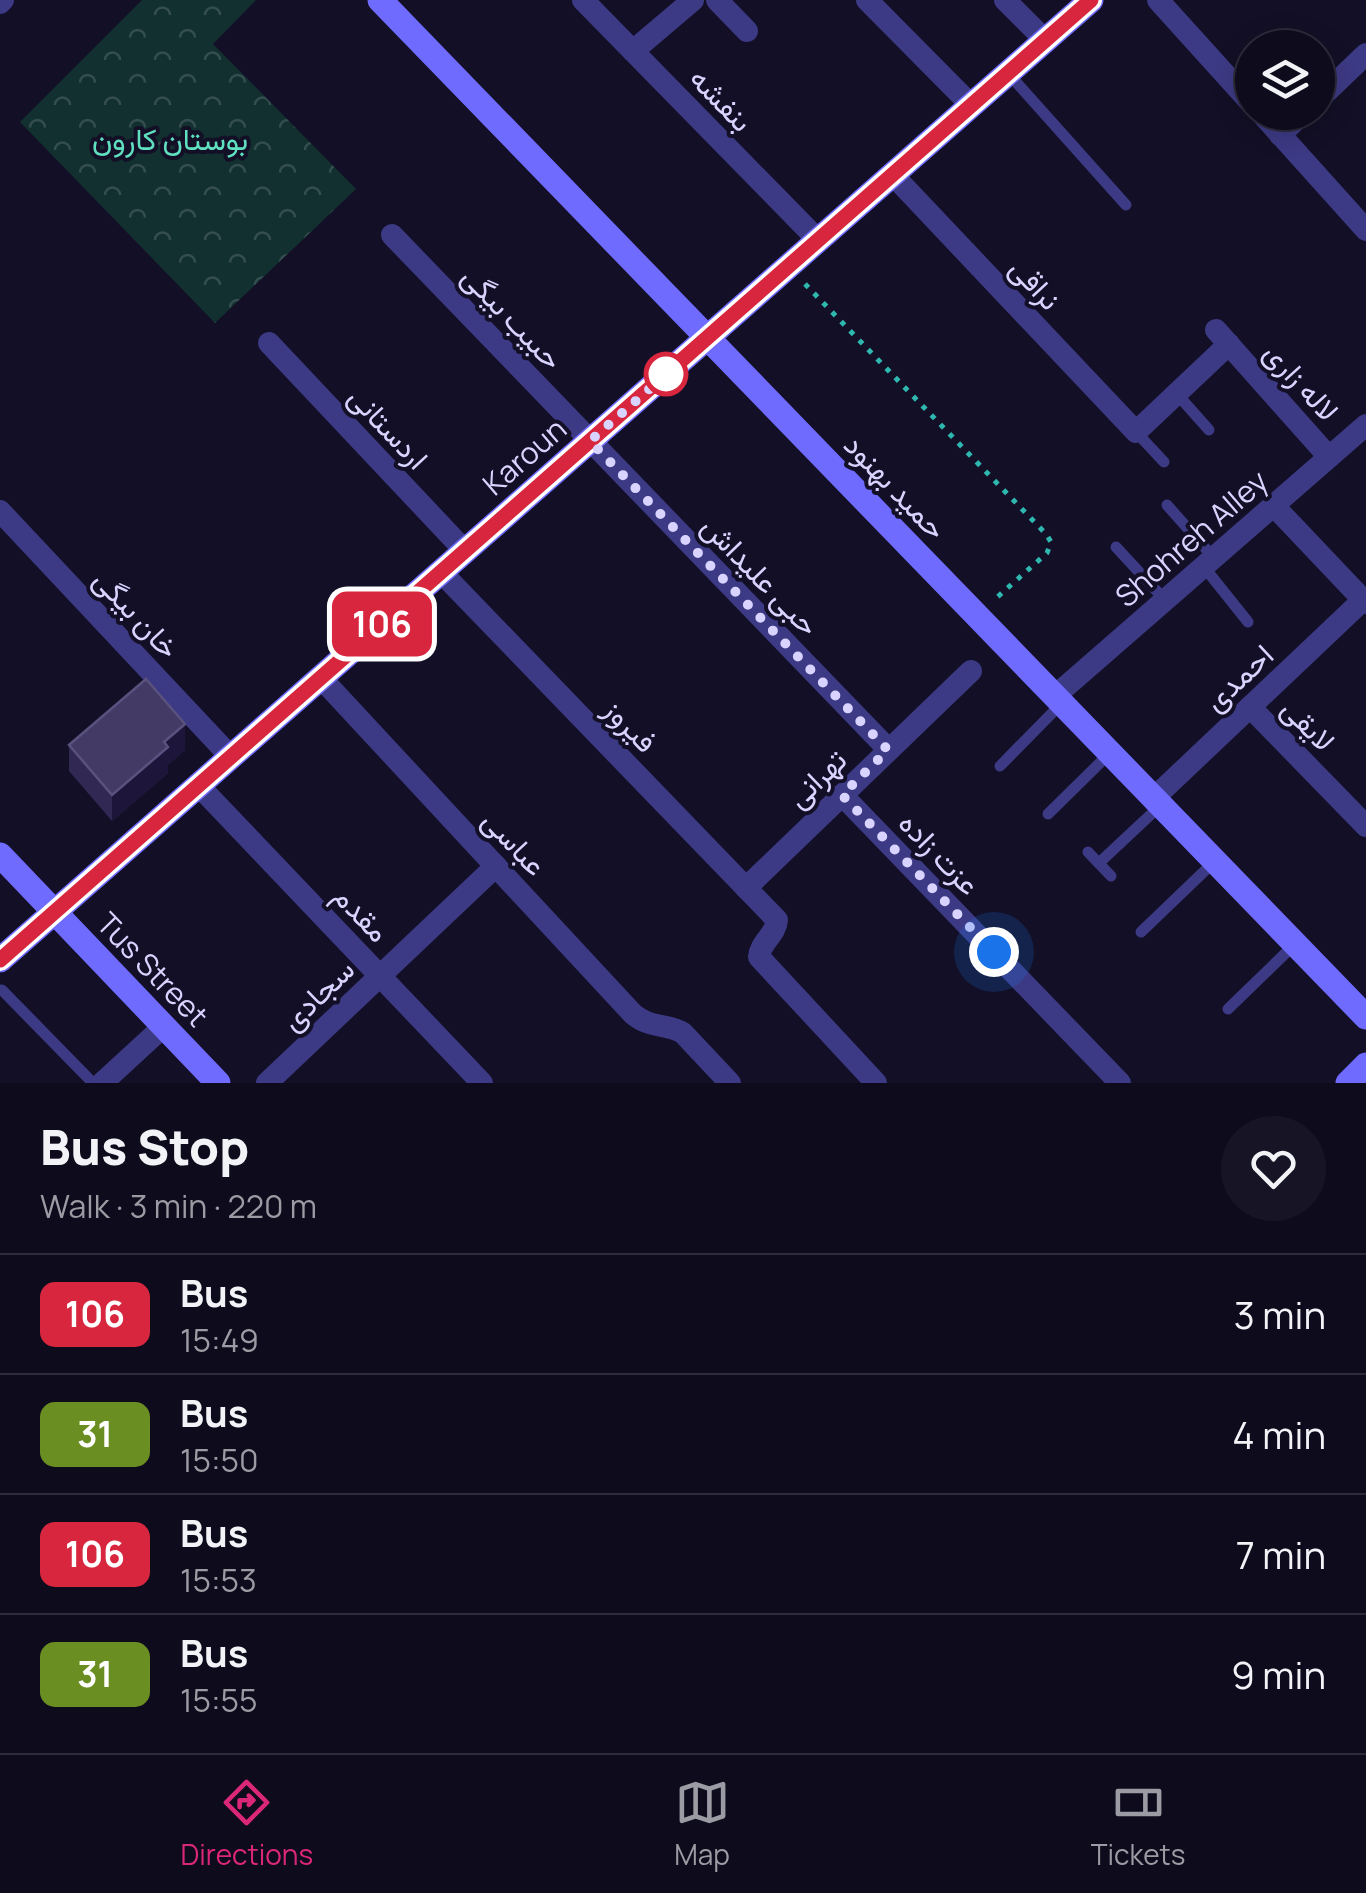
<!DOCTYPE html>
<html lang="en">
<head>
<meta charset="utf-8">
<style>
	:root { --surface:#0e0b1c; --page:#171425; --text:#f1f3f6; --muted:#9b9ba3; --line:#2e2b3b; --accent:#db2777 }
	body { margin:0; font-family:Manrope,Vazirmatn,sans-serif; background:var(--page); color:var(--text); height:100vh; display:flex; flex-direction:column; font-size:38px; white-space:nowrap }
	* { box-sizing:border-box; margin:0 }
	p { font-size:32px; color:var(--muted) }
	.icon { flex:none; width:55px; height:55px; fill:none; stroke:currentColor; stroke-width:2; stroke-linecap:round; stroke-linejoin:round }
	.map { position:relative; height:1083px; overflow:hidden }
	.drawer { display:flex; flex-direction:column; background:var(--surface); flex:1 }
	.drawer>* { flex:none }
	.badge { padding:0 20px; border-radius:15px; font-size:35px; line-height:65px }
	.controls { position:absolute; left:1235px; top:30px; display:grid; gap:20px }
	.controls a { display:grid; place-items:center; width:100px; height:100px; border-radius:50%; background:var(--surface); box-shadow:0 5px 25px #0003,0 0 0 2px var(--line); font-size:50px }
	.you { position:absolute; width:50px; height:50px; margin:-25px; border:8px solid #fff; border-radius:50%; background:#1a73e8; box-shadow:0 0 0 15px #1a73e833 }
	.map>.badge { position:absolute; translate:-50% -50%; box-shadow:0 0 0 5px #fff }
	.round { display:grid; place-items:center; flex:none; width:105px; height:105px; border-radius:52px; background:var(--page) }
	.head { display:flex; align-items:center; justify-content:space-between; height:170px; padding:0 40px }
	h1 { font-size:48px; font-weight:800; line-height:75px }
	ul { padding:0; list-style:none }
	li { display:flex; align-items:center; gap:30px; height:120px; padding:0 40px; border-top:2px solid var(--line) }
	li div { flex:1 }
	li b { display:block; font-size:38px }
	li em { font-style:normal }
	li .badge { min-width:110px; font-weight:700; text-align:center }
	.tab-bar { display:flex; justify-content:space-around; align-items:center; height:140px; border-top:2px solid var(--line); background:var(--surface); font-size:28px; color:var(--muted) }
	.tab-bar a { display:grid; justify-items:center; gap:5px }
	.tab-bar .active { color:var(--accent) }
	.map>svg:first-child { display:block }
	.park { fill:url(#park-crowns) }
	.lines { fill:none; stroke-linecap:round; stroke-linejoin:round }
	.path { stroke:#2fb8b0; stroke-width:5; stroke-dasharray:5 8; stroke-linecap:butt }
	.lane { stroke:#3d3a85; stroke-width:11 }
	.street { stroke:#3d3a85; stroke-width:22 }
	.secondary { stroke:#6f6bff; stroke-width:25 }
	.wall { fill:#312854 }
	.shaded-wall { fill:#1d163a }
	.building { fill:#433a66; stroke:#5a527e; stroke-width:2.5 }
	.line-casing { stroke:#fff; stroke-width:22 }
	.line { stroke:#d7263d; stroke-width:15 }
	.walk { stroke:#d9d4ff; stroke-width:10; stroke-dasharray:0 18 }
	.stop-dot { fill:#fff; stroke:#d7263d; stroke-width:5 }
	.labels { text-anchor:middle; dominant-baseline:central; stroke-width:8; stroke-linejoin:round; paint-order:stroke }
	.street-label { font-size:30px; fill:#d9d4ff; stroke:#130f26 }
	.park-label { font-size:30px; fill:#5fe0c0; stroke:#130f26 }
</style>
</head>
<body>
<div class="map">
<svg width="1366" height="1083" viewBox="0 0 1366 1083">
	<defs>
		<pattern id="park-crowns" width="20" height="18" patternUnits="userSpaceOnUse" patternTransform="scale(2.5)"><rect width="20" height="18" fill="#12302f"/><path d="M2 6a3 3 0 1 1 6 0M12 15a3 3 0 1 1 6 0" fill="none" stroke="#344d4e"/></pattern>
	</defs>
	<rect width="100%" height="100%" fill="#130f26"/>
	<!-- park -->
	<path class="park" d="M142,0H256L213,44L356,189L215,323L20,122Z"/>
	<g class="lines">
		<!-- path -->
		<path class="path" d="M805,284L1046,534L1051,542L1047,553L994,600"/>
		<!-- lane -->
		<g class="lane">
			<path d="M1008,73L1126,205"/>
			<path d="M1177,394L1209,430"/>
			<path d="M1136,432L1164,462"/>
			<path d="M1167,505L1214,558"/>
			<path d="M1116,547L1165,600"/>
			<path d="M1204,567L1248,622"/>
			<path d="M1000,766L1062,703"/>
			<path d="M1048,814L1110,753"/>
			<path d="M1088,852L1111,876"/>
			<path d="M1099,863L1161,805"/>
			<path d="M1141,932L1215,861"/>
			<path d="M2,990L93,1083"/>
			<path d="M1228,1009L1295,944"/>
		</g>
		<!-- street -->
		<g class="street">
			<path d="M583,0L818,240"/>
			<path d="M717,0L747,31"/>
			<path d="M867,0L971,105"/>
			<path d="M1005,0L1045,40"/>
			<path d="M1158,0L1252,104"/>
			<path d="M0,3L3,0"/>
			<path d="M633,51L693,0"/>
			<path d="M1318,100L1366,54"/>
			<path d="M1260,112L1366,230"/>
			<path d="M1280,135L1304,112"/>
			<path d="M893,175L1136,432L1229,344"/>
			<path d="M392,235L889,750"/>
			<path d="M1216,330L1329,457"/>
			<path d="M269,343L465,551"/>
			<path d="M1274,506L1366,603"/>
			<path d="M0,511L231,757"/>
			<path d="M441,572L777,920C776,935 760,942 759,957L876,1083"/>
			<path d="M321,678L633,1014C651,1029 666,1023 683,1033L730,1083"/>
			<path d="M1055,696L1366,425"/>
			<path d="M1250,707L1366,826"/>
			<path d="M199,786L482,1083"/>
			<path d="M842,795L1120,1083"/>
			<path d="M1154,798L1363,600"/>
			<path d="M746,888L971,671"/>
			<path d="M102,1083L163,1027"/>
			<path d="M267,1083L496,866"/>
		</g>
		<!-- secondary -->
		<g class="secondary">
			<path d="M380,0L1366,1017"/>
			<path d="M0,855L218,1083"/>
			<path d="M0,960L1091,0"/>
			<path d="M1348,1083L1366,1065"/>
		</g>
	</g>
	<!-- wall -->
	<path class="wall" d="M69,745L185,750L168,765V773L112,821L69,771Z"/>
	<!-- shaded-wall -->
	<path class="shaded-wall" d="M185,724V750L168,765V773L112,821V795L164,742Z"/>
	<!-- building -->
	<path class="building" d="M146,679L185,724L164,742L168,747L112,795L69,745Z"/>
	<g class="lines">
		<defs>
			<path id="line" d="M0,960L1091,0"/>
		</defs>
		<!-- line casing -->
		<use href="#line" class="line-casing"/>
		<!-- line -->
		<use href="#line" class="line"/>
		<!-- walk -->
		<path class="walk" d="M666,374L678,364L590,441L888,750L842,795L994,952"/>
	</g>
	<!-- markers -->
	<circle class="stop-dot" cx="666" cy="374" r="20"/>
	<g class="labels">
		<!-- street labels -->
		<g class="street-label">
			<text transform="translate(722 99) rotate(46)">بنفشه</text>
			<text transform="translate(1036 283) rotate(47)">نراقی</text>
			<text transform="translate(513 317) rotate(46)">حبیب بیگی</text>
			<text transform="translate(1302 381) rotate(48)">لاله زاری</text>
			<text transform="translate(389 427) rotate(47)">اردستانی</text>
			<text transform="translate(524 456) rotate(-41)">Karoun</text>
			<text transform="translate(896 486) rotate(46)">حمید بهنود</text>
			<text transform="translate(1191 538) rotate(-41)">Shohreh Alley</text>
			<text transform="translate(761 575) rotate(46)">حبی علیداش</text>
			<text transform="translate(137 613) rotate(47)">خان بیگی</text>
			<text transform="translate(1238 677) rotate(-43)">احمدی</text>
			<text transform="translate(1309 724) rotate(46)">لایقی</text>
			<text transform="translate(631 725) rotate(46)">فیروز</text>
			<text transform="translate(816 778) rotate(-44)">تهرانی</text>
			<text transform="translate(515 842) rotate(47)">عباسی</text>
			<text transform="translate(940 853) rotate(46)">عزت زاده</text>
			<text transform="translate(362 913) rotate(46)">مقدم</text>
			<text transform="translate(153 969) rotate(46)">Tus Street</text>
			<text transform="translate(317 994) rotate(-44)">سجادی</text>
		</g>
		<!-- park labels -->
		<g class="park-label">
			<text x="170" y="138">بوستان کارون</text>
		</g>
	</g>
</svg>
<div class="controls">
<a><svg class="icon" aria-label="layers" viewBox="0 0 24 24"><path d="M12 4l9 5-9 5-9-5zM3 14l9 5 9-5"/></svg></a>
</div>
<div class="you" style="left:994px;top:952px"></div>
<b class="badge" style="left:382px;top:624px;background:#d7263d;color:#fff">106</b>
</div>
<section class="drawer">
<div class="head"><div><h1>Bus Stop</h1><p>Walk · 3 min · 220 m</p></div><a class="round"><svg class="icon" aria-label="heart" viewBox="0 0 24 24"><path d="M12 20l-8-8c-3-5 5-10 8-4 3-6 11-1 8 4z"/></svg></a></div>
<ul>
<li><span class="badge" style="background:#d7263d;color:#fff">106</span><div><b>Bus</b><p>15:49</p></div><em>3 min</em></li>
<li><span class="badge" style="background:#6b8e23;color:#fff">31</span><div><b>Bus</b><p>15:50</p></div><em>4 min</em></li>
<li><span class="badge" style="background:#d7263d;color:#fff">106</span><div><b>Bus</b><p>15:53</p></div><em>7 min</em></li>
<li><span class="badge" style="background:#6b8e23;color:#fff">31</span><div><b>Bus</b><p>15:55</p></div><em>9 min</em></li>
</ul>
</section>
<nav class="tab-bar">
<a class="active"><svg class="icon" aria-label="directions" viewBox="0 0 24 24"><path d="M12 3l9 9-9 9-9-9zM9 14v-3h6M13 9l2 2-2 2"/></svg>Directions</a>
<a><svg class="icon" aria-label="map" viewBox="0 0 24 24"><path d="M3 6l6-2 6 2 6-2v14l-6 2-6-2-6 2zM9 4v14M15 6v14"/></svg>Map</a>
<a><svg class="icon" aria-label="tickets" viewBox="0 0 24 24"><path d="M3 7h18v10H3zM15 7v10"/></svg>Tickets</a>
</nav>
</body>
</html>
